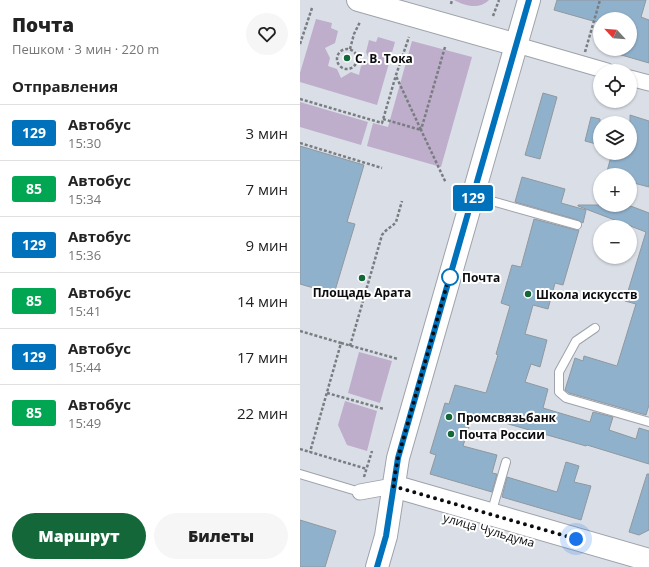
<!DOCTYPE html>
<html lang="ru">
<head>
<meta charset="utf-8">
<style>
	:root { --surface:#fff; --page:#f6f6f6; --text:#222; --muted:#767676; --line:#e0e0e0; --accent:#136738 }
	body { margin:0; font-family:"Open Sans",sans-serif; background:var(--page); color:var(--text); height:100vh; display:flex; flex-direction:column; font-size:15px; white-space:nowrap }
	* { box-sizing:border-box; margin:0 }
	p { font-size:13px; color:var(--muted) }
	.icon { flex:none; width:22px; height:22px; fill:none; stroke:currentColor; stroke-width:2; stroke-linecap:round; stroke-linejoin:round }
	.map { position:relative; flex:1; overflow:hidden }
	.drawer { display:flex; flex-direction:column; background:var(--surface); width:300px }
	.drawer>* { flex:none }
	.badge { padding:0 8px; border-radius:3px; font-size:14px; line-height:26px }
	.needle { width:26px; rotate:296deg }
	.buttons { position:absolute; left:293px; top:12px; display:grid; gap:8px }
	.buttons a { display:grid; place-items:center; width:44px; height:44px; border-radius:50%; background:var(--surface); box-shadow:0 1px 3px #0004; font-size:20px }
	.you { position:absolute; width:20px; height:20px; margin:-10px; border:3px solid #fff; border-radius:50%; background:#1a73e8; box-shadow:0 0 0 6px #1a73e833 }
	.map>.badge { position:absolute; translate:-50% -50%; box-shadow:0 0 0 2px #fff }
	h2 { padding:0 12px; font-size:15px; line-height:36px }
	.round { display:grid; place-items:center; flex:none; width:42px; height:42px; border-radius:21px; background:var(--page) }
	.headline { display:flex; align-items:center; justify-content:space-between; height:68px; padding:0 12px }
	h1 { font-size:19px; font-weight:800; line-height:30px }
	.cta { display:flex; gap:8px; margin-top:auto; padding:8px 12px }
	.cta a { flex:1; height:46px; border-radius:24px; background:var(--accent); color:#fff; font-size:16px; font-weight:800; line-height:46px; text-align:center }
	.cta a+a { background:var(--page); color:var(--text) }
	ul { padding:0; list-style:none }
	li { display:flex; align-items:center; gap:12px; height:56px; padding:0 12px; border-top:1px solid var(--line) }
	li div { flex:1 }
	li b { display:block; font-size:15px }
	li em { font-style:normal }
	li .badge { min-width:44px; font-weight:700; text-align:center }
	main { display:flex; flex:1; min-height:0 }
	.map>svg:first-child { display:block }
	.green { fill:#beadcb }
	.building { fill:#90b1cc; stroke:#90989e }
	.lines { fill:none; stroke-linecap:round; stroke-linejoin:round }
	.lane-casing { stroke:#9ea2aa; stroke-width:10 }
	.street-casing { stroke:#9ea2aa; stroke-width:17 }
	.secondary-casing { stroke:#9ea2aa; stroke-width:24 }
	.path { stroke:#797d82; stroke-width:2.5; stroke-dasharray:3 2; stroke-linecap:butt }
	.lane { stroke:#fff; stroke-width:8 }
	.street { stroke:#fff; stroke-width:15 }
	.secondary { stroke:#fff; stroke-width:22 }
	.line-casing { stroke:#fff; stroke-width:9 }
	.line { stroke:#0072bc; stroke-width:6 }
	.walk { stroke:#0b0c0f; stroke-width:4; stroke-dasharray:0 7.2 }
	.poi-dot { fill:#136738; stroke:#fff; stroke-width:1.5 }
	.stop-dot { fill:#fff; stroke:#0072bc; stroke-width:2 }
	.labels { text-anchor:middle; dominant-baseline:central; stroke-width:4; stroke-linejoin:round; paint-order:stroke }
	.poi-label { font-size:12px; font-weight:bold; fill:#0b0c0f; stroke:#fff; text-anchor:start }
	.stop-label { font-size:12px; font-weight:bold; fill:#0b0c0f; stroke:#fff; text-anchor:start }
	.street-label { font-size:12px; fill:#0b0c0f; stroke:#fff }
</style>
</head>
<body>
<main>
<section class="drawer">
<div class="headline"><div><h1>Почта</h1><p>Пешком · 3 мин · 220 m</p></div><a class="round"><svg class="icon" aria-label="heart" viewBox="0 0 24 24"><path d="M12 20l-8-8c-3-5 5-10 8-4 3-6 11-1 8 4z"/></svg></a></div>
<h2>Отправления</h2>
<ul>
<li><span class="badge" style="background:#0072bc;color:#fff">129</span><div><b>Автобус</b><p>15:30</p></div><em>3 мин</em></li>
<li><span class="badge" style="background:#00a651;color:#fff">85</span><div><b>Автобус</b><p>15:34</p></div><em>7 мин</em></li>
<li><span class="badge" style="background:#0072bc;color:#fff">129</span><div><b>Автобус</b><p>15:36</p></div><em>9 мин</em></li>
<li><span class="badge" style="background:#00a651;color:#fff">85</span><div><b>Автобус</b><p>15:41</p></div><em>14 мин</em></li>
<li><span class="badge" style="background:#0072bc;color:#fff">129</span><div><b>Автобус</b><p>15:44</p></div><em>17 мин</em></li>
<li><span class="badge" style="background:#00a651;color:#fff">85</span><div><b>Автобус</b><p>15:49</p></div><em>22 мин</em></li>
</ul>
<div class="cta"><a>Маршрут</a><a>Билеты</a></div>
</section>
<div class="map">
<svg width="349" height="567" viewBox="0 0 349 567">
	<rect width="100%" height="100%" fill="#dadfe7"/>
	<!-- green -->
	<g class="green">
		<path d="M154,0H189C179,10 165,6 154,0Z"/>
		<path d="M16,19L32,23L31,28L38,31L35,43L25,48L30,58L28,66L37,69L41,78L51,72L59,75L61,66L70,62L66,52L69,40L76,42L78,37L95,42L77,105L0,82V73Z"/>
		<path d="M112,41L172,57L141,167L67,146L73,123L88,127Z"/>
		<path d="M0,102L68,122L61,145L0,127Z"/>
		<path d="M59,352L92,361L80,403L48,393Z"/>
		<path d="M45,401L77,411L67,451L47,445L38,425Z"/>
	</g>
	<!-- building -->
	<g class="building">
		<path d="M257,0H346L341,17L349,20V63L311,52V49H330V19H300V23L254,10Z"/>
		<path d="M243,93L257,97L240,159L225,155Z"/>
		<path d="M330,115L349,121V187L330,182V175H306L312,153H330Z"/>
		<path d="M291,117L300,119V145L285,141Z"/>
		<path d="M0,146L64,165L47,222L55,224L34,294L0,284Z"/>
		<path d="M222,177L265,189L261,203L286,210L283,223L278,220L215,202Z"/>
		<path d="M278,205H328L349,213V405L346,415L269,393L265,390L275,358L283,361L284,356L317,366L336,304L325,301L346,232L278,206Z"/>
		<path d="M234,219L276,230H279L263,285L255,283L248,309L233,305L225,334L247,340L240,367L231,364L225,382L248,389L243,408L290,422L293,412L313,417L309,430L336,439L339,428L349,431V464L287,445L286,446L173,414L163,446L197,455L192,473L197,474L192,492L130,474L136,455L130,453L145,403L149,404L155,385L186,393L198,355L196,354L210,306L201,303L212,265L221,267Z"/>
		<path d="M266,462L279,466L274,482L291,486L281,520L202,497L207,477L257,492Z"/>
		<path d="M347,474H349V530L339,535L329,532Z"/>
		<path d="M0,520L36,531L25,567H0Z"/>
	</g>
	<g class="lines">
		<defs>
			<g id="lane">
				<path d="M174,196L277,225"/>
				<path d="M295,328L276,341L259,372V392L266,398L349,422"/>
				<path d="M0,474L60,492"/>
				<path d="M191,514L206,462"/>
			</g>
			<g id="street">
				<path d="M217,45L307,71"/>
				<path d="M330,78L349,83"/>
				<path d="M60,492L93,486"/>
			</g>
			<g id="secondary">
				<path d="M58,0L217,45"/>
				<path d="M93,486L349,560"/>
				<path d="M77,567L86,536L98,458L229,0"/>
			</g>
		</defs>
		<!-- lane casing -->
		<use href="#lane" class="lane-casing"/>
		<!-- street casing -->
		<use href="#street" class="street-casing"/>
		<!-- secondary casing -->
		<use href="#secondary" class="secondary-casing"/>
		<!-- path -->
		<g class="path">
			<path d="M151,4L152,0"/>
			<path d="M193,16L199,0"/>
			<path d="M0,44L12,8"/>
			<path d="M145,47L121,130L146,183"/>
			<circle cx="47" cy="59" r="10"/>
			<path d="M50,49L54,34L60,22"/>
			<path d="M285,52L300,0"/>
			<path d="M0,99L82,123L96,75L109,37"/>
			<path d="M83,119L121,130L96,76"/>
			<path d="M0,143L82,168"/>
			<path d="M0,331L41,343L10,452"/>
			<path d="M41,343L98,359"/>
			<path d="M50,346L82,235C86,229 92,227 96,222L102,201"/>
			<path d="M27,393L84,409"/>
			<path d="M0,449L67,469"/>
			<path d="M64,477L72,451"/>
		</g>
		<!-- lane -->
		<use href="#lane" class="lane"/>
		<!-- street -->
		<use href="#street" class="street"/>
		<!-- secondary -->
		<use href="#secondary" class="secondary"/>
	</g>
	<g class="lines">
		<defs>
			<path id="line" d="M77,567L86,536L98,458L229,0"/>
		</defs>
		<!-- line casing -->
		<use href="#line" class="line-casing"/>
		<!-- line -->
		<use href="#line" class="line"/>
		<!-- walk -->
		<path class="walk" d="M150,277V274L98,458L93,486L276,539"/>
	</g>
	<!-- markers -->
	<g class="poi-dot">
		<circle cx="47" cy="58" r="4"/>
		<circle cx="62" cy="278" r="4"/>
		<circle cx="228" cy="294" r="4"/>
		<circle cx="149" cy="417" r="4"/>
		<circle cx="151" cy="434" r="4"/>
	</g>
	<circle class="stop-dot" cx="150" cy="277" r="8"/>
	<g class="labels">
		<!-- poi labels -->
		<g class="poi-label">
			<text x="55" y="58">С. В. Тока</text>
			<text x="62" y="292" text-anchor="middle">Площадь Арата</text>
			<text x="236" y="294">Школа искусств</text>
			<text x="157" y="417">Промсвязьбанк</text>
			<text x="159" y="434">Почта России</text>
		</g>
		<!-- stop labels -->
		<g class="stop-label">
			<text x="162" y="277">Почта</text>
		</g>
		<!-- street labels -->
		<g class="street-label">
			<text transform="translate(189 530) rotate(16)">улица Чульдума</text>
		</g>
	</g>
</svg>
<div class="buttons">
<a><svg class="needle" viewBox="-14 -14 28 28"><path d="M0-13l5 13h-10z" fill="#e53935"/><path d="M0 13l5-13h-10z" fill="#767676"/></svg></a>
<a><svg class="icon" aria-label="locate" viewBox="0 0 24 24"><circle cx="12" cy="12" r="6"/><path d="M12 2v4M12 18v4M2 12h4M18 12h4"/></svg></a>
<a><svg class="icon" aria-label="layers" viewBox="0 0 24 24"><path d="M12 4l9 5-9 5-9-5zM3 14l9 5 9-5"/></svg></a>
<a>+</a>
<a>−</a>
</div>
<div class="you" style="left:276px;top:539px"></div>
<b class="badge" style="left:173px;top:198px;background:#0072bc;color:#fff">129</b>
</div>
</main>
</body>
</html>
